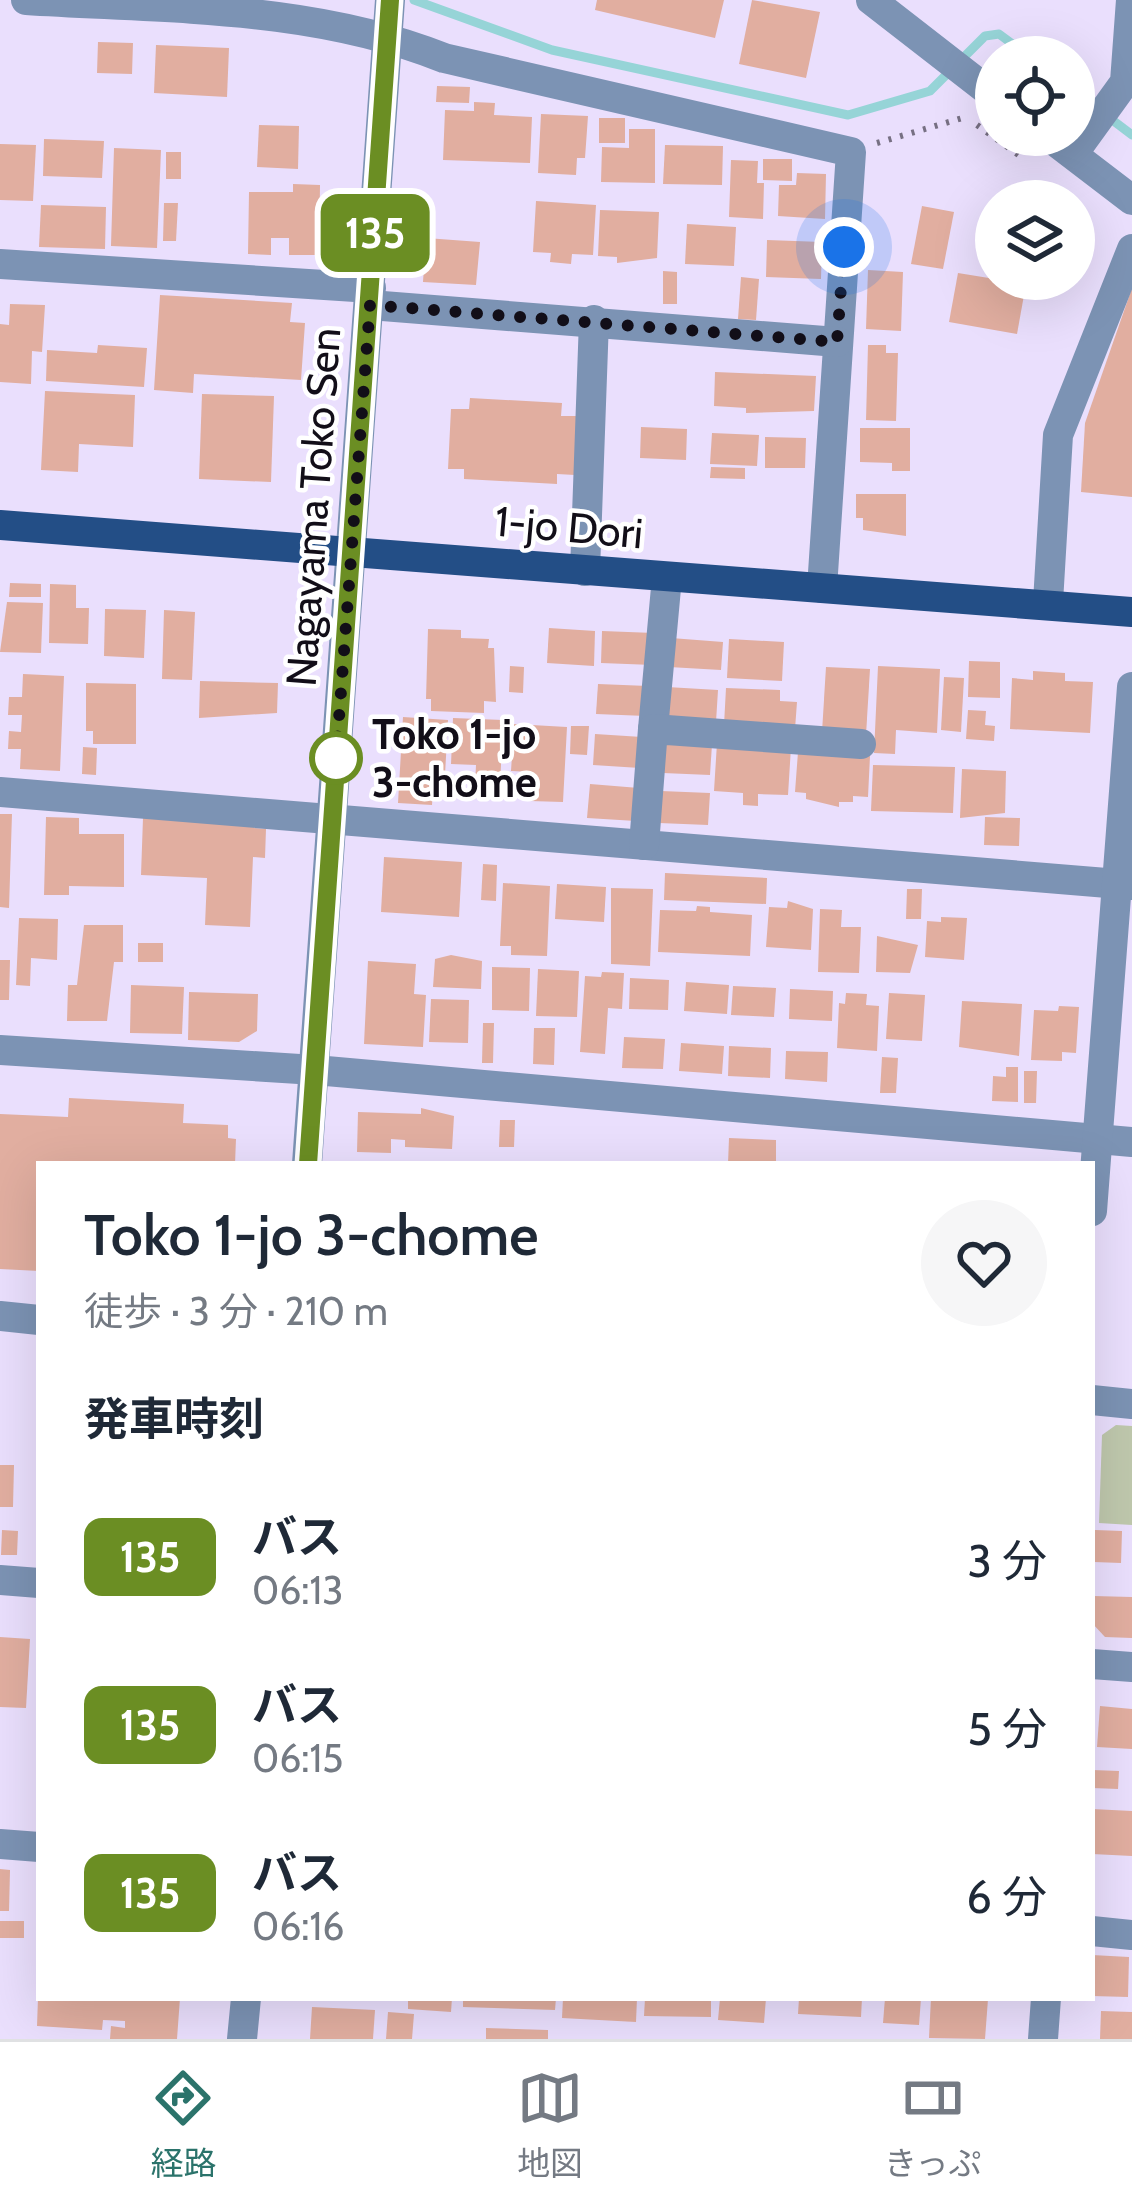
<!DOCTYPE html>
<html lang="ja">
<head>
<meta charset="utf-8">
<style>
	:root { --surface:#fff; --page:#f6f6f7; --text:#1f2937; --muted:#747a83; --line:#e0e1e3; --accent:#2b736b }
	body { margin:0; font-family:Cabin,"Noto Sans JP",sans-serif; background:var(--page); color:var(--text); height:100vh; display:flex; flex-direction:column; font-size:45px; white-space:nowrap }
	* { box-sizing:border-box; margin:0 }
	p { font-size:39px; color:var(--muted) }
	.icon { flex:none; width:66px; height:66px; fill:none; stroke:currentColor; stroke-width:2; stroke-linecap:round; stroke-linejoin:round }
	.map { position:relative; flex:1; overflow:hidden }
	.panel { position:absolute; left:36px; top:1161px; width:1059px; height:840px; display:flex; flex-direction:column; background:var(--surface); border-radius:0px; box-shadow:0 12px 48px #0002 }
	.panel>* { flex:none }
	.badge { padding:0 24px; border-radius:18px; font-size:42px; line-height:78px }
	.fabs { position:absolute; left:975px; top:36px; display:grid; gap:24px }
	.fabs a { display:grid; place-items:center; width:120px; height:120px; border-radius:50%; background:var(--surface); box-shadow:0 12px 48px #0002; font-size:60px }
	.you { position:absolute; width:60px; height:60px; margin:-30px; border:9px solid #fff; border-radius:50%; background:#1a73e8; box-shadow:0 0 0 18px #1a73e833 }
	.map>.badge { position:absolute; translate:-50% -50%; box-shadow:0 0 0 6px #fff }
	h2 { padding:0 48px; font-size:45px; line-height:108px }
	.round { display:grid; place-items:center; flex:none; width:126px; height:126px; border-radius:63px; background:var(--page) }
	.head { display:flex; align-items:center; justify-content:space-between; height:204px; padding:0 48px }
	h1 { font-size:57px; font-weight:600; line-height:90px }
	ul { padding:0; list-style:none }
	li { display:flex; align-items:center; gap:36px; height:168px; padding:0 48px }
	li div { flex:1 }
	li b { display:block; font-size:45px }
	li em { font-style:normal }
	li .badge { min-width:132px; font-weight:700; text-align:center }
	.dock { display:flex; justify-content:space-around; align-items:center; height:168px; border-top:3px solid var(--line); background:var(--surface); font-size:33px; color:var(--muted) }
	.dock a { display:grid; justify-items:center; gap:6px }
	.dock .selected { color:var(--accent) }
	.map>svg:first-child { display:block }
	.green { fill:#bfc8ad }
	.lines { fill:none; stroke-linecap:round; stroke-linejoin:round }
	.stream { stroke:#96d4d7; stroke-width:9 }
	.building { fill:#e1aea0 }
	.path { stroke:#777083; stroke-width:6; stroke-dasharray:3 9; stroke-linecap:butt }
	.minor { stroke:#7c93b4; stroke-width:30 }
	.major { stroke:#234e86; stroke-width:30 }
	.line-casing { stroke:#fff; stroke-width:27 }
	.line { stroke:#6b8e23; stroke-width:18 }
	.walk { stroke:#120e18; stroke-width:12; stroke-dasharray:0 21.6 }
	.stop-dot { fill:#fff; stroke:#6b8e23; stroke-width:6 }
	.labels { text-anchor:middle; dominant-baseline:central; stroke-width:9; stroke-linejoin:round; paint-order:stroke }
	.street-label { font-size:42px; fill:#120e18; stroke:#fff }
	.stop-label { font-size:42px; font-weight:bold; fill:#120e18; stroke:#fff; text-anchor:start }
</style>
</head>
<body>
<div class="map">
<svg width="1132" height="2039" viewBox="0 0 1132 2039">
	<rect width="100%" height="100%" fill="#eadffd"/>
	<!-- green -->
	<path class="green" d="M1116,1425L1132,1426V1525L1099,1523L1102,1435Z"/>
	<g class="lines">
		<!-- stream -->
		<g class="stream">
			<path d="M414,0L552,50L848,115L930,91L985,36L999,34L1030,57"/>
			<path d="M1074,91L1132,135"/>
		</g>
	</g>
	<!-- building -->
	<g class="building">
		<path d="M597,0H724L715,38L595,10Z"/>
		<path d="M752,0L820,12L806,78L739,64Z"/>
		<path d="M98,42L133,43L132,74L97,73Z"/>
		<path d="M156,45L229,48L227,97L154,93Z"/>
		<path d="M437,86L470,87L469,103L436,102Z"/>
		<path d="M474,102L495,103L494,115L532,117L530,163L443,160L445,110L474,111Z"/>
		<path d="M541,114L588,116L585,158H577L576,175L538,173Z"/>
		<rect x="599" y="118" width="26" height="25"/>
		<path d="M259,125L299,126L298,169L257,167Z"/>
		<path d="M629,129H655V183L601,182L602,147L629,148Z"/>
		<path d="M44,139L104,141L102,178L43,176Z"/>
		<path d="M0,144L36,145L33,201L0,200Z"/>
		<path d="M665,145L723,146L722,185L663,184Z"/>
		<path d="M114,148L161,150L157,248L111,246Z"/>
		<rect x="166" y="152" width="15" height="27"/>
		<path d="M763,159H792V181L763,180Z"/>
		<path d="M731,160L758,161L757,183H764L763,219L729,217Z"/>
		<path d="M797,173L826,174L825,219L778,216L779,185H796Z"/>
		<path d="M293,184L320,185L319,255H289V238H271V255L248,254L249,192H293Z"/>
		<path d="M536,201L596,205L593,255L572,254L571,264L550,262L551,253L533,252Z"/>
		<path d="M164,203H178L176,241H163Z"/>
		<path d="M41,205L106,207L105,249L39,247Z"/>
		<path d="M922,206L954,212L943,269L911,264Z"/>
		<path d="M600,210L659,212L657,258L617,263V257L598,256Z"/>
		<path d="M687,224L736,227L734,266L685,264Z"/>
		<path d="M426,238L480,242L476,285L423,282Z"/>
		<path d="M767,240L822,242L821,279L766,277Z"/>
		<path d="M868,270L903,272L901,331L866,329Z"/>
		<path d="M663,271L677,272V304H663Z"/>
		<path d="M958,273L1026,284L1017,334L949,322Z"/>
		<path d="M741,277L759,279L756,320L738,319Z"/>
		<path d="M1132,288V497L1081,492L1085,423Z"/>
		<path d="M160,295L292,303L290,322L305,323L301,380L194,374L193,393L154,390Z"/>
		<path d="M10,304L45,305L42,352L32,351L31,384L0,382V324L9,325Z"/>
		<path d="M98,345L147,348L144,387L46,381L47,350L97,353Z"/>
		<path d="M868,345H886V353H898L896,421L866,420Z"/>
		<path d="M715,372L816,376L814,411L746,413V408L714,406Z"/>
		<path d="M45,391L135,395L133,447L79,444L78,472L41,470Z"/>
		<path d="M202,394L274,396L271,482L199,479Z"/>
		<path d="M470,398L562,403L561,416H578L575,475L557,474V484L464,479V469H448L451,409H469Z"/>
		<path d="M641,427L687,429L686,460L640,458Z"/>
		<path d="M860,428H910V471H892V463L860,462Z"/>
		<path d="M712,433L759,435L757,466L710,464Z"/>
		<path d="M765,437L806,438L805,468H765Z"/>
		<path d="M711,467L745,468V479L710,478Z"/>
		<path d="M856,494H906V536L863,530V518H856Z"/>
		<path d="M10,583L41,584V597H9Z"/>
		<path d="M50,584L76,585V608H89L88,644L49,643Z"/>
		<path d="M7,602L43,603L41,653L0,652Z"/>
		<path d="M105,609L146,610L144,658L104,656Z"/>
		<path d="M164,610L195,612L192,680L162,679Z"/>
		<path d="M549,628L595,631L594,666L547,663Z"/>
		<path d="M428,629L461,630V638L489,639L488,648H494L496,702L484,701V713L431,711V699H426Z"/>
		<path d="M602,631L654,633L653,665L601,663Z"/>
		<path d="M671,638L723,642L721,670L669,667Z"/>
		<path d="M729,639L784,642L782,681L727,678Z"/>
		<path d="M969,661L1000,662V698L968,697Z"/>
		<path d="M510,666L524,667L523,693L509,692Z"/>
		<path d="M878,666L940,669L937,733L896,730L895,754L874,753Z"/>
		<path d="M826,667L870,669L866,735L822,732Z"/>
		<path d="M1033,671L1065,673V681L1093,682L1090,733L1010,729L1012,678L1033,680Z"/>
		<path d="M23,674L64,676L60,771L20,769L21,749H8L9,731L21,732L22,715H8L9,697H22Z"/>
		<path d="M944,677L964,678L961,732L941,730Z"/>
		<path d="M200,681L278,683L277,713L199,718Z"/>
		<path d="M86,683L136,684V744H93V731H86Z"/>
		<path d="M598,684L648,686L646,716L596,714Z"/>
		<path d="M667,687L718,690L716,722L665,719Z"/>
		<path d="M726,688L780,690V701L797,702L795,729L724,725Z"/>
		<path d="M968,710L986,711L985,725L995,726L994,741L966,739Z"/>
		<path d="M403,717L448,720L445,775H434L432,805L398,803Z"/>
		<path d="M453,718L503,720L500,787L475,786L476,765L451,764Z"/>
		<path d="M514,724L567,727L563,802L530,801L532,772L511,771Z"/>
		<path d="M571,726H589L587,755L570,754Z"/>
		<path d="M595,734L642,737L640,768L593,765Z"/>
		<path d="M664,742L712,744L710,775L663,773Z"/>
		<path d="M717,743L791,747L788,795L758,794V806L743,805V793L714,791Z"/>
		<path d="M83,747L97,748L96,775L82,774Z"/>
		<path d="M798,752L870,756L868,797L853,796V802H839V807L806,799V793L795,792Z"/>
		<path d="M873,765L955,767L953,813L871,811Z"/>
		<path d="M962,769L1006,771L1005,813L960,818Z"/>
		<path d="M590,784L639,788L636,821L587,818Z"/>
		<path d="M661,791L710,793L708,825L659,823Z"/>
		<path d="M0,814H12L9,908L0,907Z"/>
		<path d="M46,817L79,818V834H124V887L69,886V895H44Z"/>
		<path d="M985,817L1020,818L1019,846L984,845Z"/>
		<path d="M143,818L255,823L254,828L266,829L265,858L253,857L250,927L205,925L207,878L141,875Z"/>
		<path d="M384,857L462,862L459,917L381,912Z"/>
		<path d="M483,864L497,865L496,901L481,900Z"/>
		<path d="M665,873L767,878L766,904L664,900Z"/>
		<path d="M503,883L550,886L547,956L511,955V946H500Z"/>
		<path d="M557,884L606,887L604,922L555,919Z"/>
		<path d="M611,888L653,889L650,966L611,964Z"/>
		<path d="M907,889H922L921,919H906Z"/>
		<path d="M788,901L813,909L811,950L766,947L769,907L787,908Z"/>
		<path d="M697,906L710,907V912L752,915L750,956L658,952L660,910L696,911Z"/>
		<path d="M820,909L842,910L841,927H861L859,973L818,972Z"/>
		<path d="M941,917L967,918L964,960L925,957L927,921L941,922Z"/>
		<path d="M19,918L58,919L57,960L31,958L30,986L16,985Z"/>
		<path d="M84,925H123V962H114L107,1021H67L68,985H77Z"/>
		<path d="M877,936L918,945L910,973L876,972Z"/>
		<rect x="138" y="943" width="25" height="19"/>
		<path d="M451,955L482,961L481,989L433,987L435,959Z"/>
		<path d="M0,960H10L9,1000H0Z"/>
		<path d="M368,961L416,964L414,994L426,995L423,1047L364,1044Z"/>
		<path d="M492,967L530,968L529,1011L492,1010Z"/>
		<path d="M538,969L579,971L577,1017L536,1016Z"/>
		<path d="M602,972L624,973L622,1009L608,1008L605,1054L580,1052L585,976L601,977Z"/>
		<path d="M630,978L669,980L668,1010L629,1009Z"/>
		<path d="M686,982L729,985L727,1014L684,1011Z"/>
		<path d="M131,985L184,987L182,1034L130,1033Z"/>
		<path d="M733,986L776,988L774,1017L731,1015Z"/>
		<path d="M790,989L833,991L832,1021L789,1019Z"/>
		<path d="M189,992L258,994L257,1031L239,1042L188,1040Z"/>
		<path d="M846,993L867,994L866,1005L879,1006L877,1051L837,1048L839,1003L845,1004Z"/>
		<path d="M889,993L925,995L922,1041L886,1039Z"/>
		<path d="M431,999L469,1000L468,1043L429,1042Z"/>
		<path d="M962,1001L1022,1004L1019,1056L959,1047Z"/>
		<path d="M1059,1006L1079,1007L1076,1053L1062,1052V1061L1031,1060L1034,1010L1058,1011Z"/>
		<path d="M483,1023H494L493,1063H482Z"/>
		<path d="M534,1028H555L554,1065L533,1064Z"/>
		<path d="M624,1037L665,1039L663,1069L622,1068Z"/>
		<path d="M681,1043L724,1046L722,1074L679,1071Z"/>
		<path d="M729,1046L771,1048L770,1078L728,1076Z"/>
		<path d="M786,1051L828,1052L827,1082L785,1079Z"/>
		<path d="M882,1057L898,1058L896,1093H880Z"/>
		<path d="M1006,1067H1018V1102L992,1101L993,1076L1006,1077Z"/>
		<path d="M1024,1071H1037L1036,1103H1024Z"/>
		<path d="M69,1098L184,1104L183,1123L228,1125V1138L236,1139L235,1164H39V1271L0,1269V1114L68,1117Z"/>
		<path d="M421,1108L454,1116L452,1149L405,1147V1140L391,1139V1153L357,1152L358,1112L421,1114Z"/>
		<path d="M500,1120H515L514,1147H499Z"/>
		<path d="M729,1138L776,1140V1164H728Z"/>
		<path d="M0,1465H14L13,1507H0Z"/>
		<path d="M2,1530L18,1531L17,1555H1Z"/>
		<path d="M1095,1530L1122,1531L1121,1563L1094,1562Z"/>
		<path d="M1093,1596L1132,1597V1638L1105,1637L1092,1623Z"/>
		<path d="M0,1637L30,1639L26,1708L0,1707Z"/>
		<path d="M1100,1706L1132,1709V1749L1097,1747Z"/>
		<path d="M1092,1770L1119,1771L1118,1789L1092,1788Z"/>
		<path d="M1092,1809L1132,1811V1856L1092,1854Z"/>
		<path d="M0,1869L10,1870L9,1911H0Z"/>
		<rect x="0" y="1921" width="24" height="17"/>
		<path d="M1092,1955L1129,1957L1128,1997L1092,1996Z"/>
		<path d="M38,1998H180L177,2039H110L111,2026L125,2028V2021L103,2020L102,2030L37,2026Z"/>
		<path d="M408,1998H452L451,2012L408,2009Z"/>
		<path d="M463,1998H556L555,2010L463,2007Z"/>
		<path d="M563,1998H637L636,2022L562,2018Z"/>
		<path d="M645,1998H711V2017L644,2016Z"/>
		<path d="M720,1998H766L764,2023L718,2020Z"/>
		<path d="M799,1998H862L861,2017L798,2014Z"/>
		<path d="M885,1998H921L919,2025L883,2023Z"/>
		<path d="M931,1998L988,1999L985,2039L929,2038Z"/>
		<path d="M312,2007L375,2010L373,2039H310Z"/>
		<path d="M1101,2011L1132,2012V2039H1100Z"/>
		<path d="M388,2012L414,2014L412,2039H386Z"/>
		<path d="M486,2028L548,2030V2039H486Z"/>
	</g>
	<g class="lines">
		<!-- path -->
		<g class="path">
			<path d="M977,125L1024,159"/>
			<path d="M877,143L966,117"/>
		</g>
		<!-- minor -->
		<g class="minor">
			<path d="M26,0C168,9 311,5 444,58L851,152L822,588"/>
			<path d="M871,0L996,97"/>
			<path d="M1047,135L1132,200"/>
			<path d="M1073,154L1125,82L1131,0"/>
			<path d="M0,264L371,288"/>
			<path d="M370,305L837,342"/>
			<path d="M585,571L594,320"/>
			<path d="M1048,602L1058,435L1132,249"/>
			<path d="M653,729L667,577"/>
			<path d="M0,792L1132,885"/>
			<path d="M644,845L653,729L861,744"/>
			<path d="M0,1050L315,1070L1132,1142"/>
			<path d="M307,1164L390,0"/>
			<path d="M1092,1211L1132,687"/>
			<path d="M0,1316L39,1320"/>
			<path d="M1092,1400L1132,1404"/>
			<path d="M0,1580L39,1583"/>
			<path d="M1092,1664L1132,1667"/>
			<path d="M0,1844L39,1847"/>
			<path d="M1092,1931L1132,1935"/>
			<path d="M242,2039L246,1998"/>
			<path d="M1043,2039L1046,1998"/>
		</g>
		<!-- major -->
		<path class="major" d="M0,525L1132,612"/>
	</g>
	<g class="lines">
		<defs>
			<path id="line" d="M308,1164L390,0"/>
		</defs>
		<!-- line casing -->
		<use href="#line" class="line-casing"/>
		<!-- line -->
		<use href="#line" class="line"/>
		<!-- walk -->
		<path class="walk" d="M336,758L370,305L837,342L844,247"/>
	</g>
	<!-- markers -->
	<circle class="stop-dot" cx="336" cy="758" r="24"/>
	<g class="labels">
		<!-- street labels -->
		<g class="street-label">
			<text transform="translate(313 507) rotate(-86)">Nagayama Toko Sen</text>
			<text transform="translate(569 527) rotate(5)">1-jo Dori</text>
		</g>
		<!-- stop labels -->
		<g class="stop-label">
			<text x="372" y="734">Toko 1-jo<tspan x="372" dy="48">3-chome</tspan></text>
		</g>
	</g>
</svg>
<div class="fabs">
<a><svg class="icon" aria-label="locate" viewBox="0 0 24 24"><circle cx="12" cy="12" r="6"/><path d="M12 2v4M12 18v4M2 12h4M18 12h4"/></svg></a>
<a><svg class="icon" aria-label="layers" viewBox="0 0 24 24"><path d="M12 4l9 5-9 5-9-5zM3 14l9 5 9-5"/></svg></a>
</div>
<div class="you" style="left:844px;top:247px"></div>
<b class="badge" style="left:375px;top:233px;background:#6b8e23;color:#fff">135</b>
<section class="panel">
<div class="head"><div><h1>Toko 1-jo 3-chome</h1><p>徒歩 · 3 分 · 210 m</p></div><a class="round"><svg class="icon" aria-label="heart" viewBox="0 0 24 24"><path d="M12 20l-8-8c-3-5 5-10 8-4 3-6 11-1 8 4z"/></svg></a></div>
<h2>発車時刻</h2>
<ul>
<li><span class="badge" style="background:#6b8e23;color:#fff">135</span><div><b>バス</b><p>06:13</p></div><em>3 分</em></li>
<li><span class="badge" style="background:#6b8e23;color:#fff">135</span><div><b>バス</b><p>06:15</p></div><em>5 分</em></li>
<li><span class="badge" style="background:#6b8e23;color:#fff">135</span><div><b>バス</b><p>06:16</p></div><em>6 分</em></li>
</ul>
</section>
</div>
<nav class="dock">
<a class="selected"><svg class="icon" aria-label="directions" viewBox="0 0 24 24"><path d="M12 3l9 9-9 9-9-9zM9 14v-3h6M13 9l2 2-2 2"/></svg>経路</a>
<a><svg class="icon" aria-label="map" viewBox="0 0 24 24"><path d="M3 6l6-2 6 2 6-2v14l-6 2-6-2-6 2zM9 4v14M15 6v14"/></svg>地図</a>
<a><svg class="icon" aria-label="tickets" viewBox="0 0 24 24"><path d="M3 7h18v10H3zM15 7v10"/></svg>きっぷ</a>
</nav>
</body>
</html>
